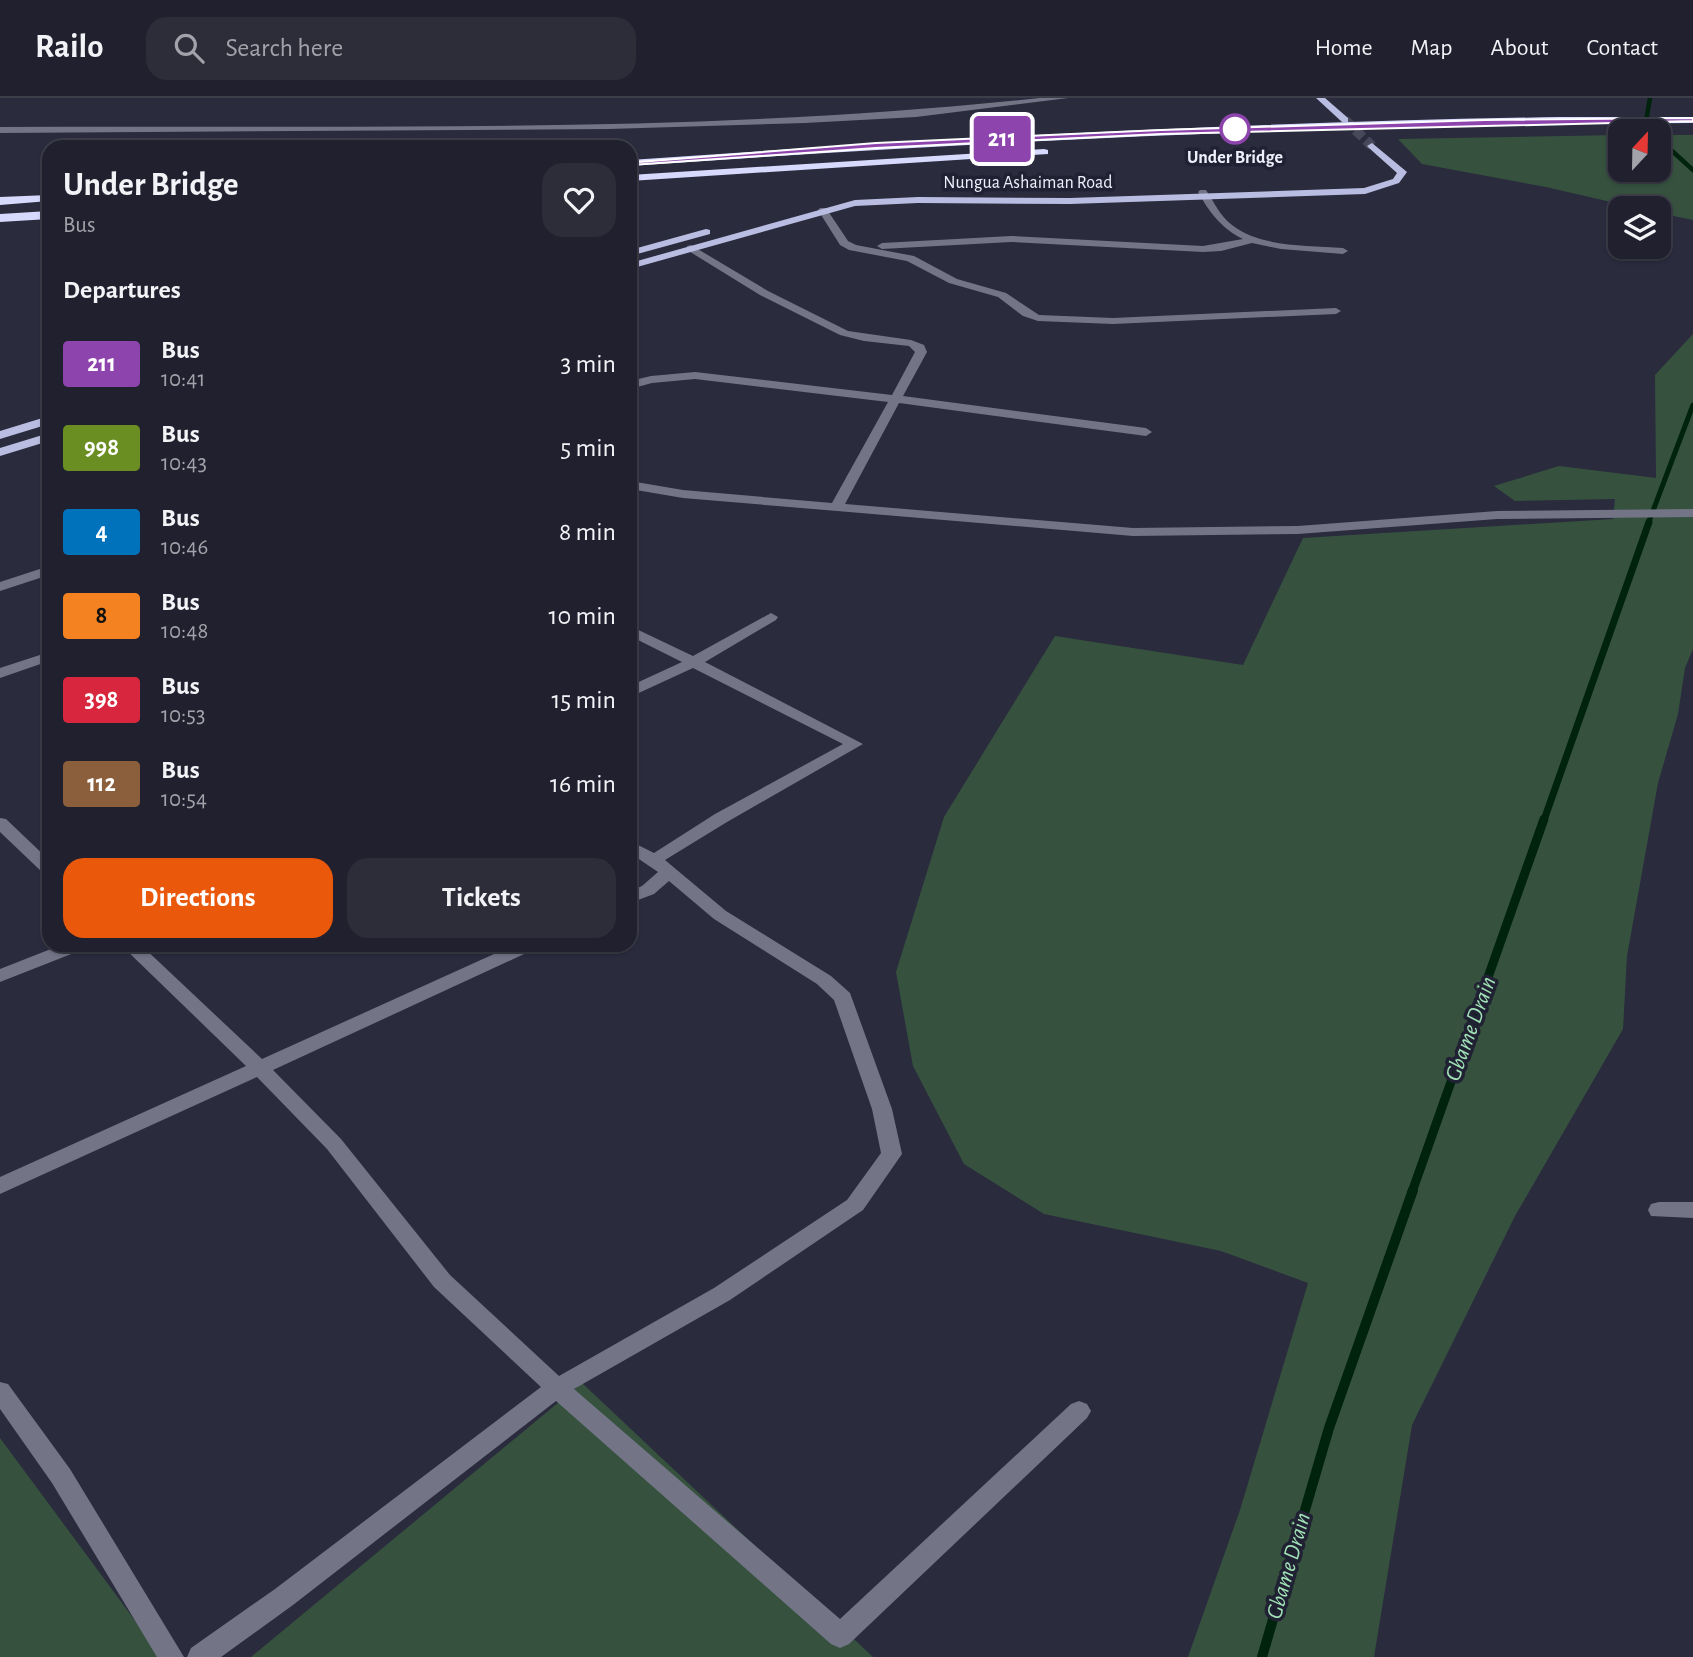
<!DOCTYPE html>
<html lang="en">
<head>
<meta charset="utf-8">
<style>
	:root { --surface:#20202e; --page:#2d2d3a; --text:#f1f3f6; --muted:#a2a3aa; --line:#3d3e4a; --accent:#ea580c }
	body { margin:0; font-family:"Alegreya Sans",sans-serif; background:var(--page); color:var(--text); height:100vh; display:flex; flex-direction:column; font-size:26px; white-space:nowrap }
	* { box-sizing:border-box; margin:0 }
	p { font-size:23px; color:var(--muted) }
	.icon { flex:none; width:38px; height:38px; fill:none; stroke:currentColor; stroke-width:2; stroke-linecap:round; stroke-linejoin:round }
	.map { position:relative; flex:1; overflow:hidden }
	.drawer { position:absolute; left:42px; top:42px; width:595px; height:812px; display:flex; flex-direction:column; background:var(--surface); border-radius:21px; box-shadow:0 2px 5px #0004,0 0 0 2px var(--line) }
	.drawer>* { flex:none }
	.badge { padding:0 14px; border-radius:5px; font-size:24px; line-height:46px }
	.needle { width:46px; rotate:22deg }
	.controls { position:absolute; left:1608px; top:21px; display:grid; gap:14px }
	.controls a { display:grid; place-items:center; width:63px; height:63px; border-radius:14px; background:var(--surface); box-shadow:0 2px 5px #0004,0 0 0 2px var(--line); font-size:35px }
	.map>.badge { position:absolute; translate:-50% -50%; box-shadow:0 0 0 4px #fff }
	h2 { padding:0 21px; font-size:26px; line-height:63px }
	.round { display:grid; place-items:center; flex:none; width:74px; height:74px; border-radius:21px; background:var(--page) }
	.headline { display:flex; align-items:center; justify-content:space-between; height:119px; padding:0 21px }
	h1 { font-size:33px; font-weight:700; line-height:52px }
	.primary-button { display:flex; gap:14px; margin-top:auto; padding:14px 21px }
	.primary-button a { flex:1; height:80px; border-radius:21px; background:var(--accent); color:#fff; font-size:28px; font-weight:700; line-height:80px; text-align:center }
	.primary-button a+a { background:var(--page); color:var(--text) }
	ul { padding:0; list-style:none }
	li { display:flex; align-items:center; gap:21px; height:84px; padding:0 21px }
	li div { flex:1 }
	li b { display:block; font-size:26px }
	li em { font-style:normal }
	li .badge { min-width:77px; font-weight:700; text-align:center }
	header { display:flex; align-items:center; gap:42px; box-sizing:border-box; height:98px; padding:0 35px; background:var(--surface); border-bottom:2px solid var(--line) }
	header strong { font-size:33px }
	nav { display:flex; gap:38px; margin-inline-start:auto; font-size:24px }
	.search { width:490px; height:63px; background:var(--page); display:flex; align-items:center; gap:18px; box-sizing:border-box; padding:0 24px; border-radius:21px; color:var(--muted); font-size:26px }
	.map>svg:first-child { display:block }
	.green { fill:#36523f }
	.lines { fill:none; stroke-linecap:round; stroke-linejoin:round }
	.stream-far4 { stroke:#00230d; stroke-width:4.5 }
	.stream-far3 { stroke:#00230d; stroke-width:5 }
	.stream-far2 { stroke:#00230d; stroke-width:7 }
	.stream-far1 { stroke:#00230d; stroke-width:9 }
	.stream { stroke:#00230d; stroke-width:10 }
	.major-tunnel { stroke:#47485a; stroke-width:10; stroke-dasharray:10 4.5; stroke-linecap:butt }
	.minor { fill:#737587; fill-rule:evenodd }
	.major { fill:#b9bde1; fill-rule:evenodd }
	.highway { fill:#d7dafd; fill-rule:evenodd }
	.line { fill:#8e44ad; stroke:#fff; stroke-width:2 }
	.stop-dot { fill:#fff; stroke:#8e44ad; stroke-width:3.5 }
	.labels { text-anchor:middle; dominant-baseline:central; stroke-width:7; stroke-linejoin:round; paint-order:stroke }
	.far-stop-label { font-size:18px; font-weight:bold; fill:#eeeffb; stroke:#202133 }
	.far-street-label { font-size:18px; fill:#eeeffb; stroke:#202133 }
	.water-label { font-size:23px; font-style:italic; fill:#a1e2b6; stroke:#202133 }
</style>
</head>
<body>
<header>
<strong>Railo</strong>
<div class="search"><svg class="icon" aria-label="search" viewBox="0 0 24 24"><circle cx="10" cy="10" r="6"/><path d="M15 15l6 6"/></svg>Search here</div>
<nav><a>Home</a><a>Map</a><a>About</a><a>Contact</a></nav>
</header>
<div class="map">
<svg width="1693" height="1559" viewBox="0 0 1693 1559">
	<rect width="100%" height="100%" fill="#2a2b3d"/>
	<!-- green -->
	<g class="green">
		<path d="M1620,37V72H1659V37H1693V122L1659,115V110H1637L1546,89L1422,66L1398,41Z"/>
		<path d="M1693,236V551L1685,570L1678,616L1658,685L1627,858L1623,931L1515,1118L1412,1327L1374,1559H1188L1240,1412L1308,1185L1221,1153L1044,1116L964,1066L913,968L896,874L944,719L1055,538L1243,567L1303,440L1613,421L1615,401L1515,403L1494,388L1559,368L1656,380L1655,277Z"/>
		<path d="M582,1285L873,1559H251Z"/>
		<path d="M0,1340L162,1559H0Z"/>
	</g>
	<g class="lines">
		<!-- stream-far4 -->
		<g class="stream-far4">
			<path d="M1650,0L1645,29L1650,33"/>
			<path d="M1659,41L1693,72"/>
		</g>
		<!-- stream-far3 -->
		<path class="stream-far3" d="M1648,426L1693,307"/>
		<!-- stream-far2 -->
		<path class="stream-far2" d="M1544,722L1649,424"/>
		<!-- stream-far1 -->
		<path class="stream-far1" d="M1412,1094L1544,721"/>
		<!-- stream -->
		<path class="stream" d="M1262,1559L1329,1330L1413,1092"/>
		<!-- major-tunnel -->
		<path class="major-tunnel" d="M1345,22L1372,48"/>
		<!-- minor -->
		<g class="minor">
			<path d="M1040,0H1068L916,19L805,25L609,31L0,35V29C346,27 696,37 1040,0Z"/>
			<path d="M1200,92H1206C1214,104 1220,118 1232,127C1262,150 1307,147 1343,150L1348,153L1343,156L1281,151L1252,145L1221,153L1203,154L1011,144L882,151L877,148L882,145L1011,138L1203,148L1243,141C1221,130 1210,115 1198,94Z"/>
			<path d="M820,110H826L848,143L856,147L914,158L957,181L1006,195L1039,217L1113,220L1336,210L1341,213L1336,216L1113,226L1038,223L1023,218L998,199L949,185L907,163L849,152L840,147L818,112Z"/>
			<path d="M691,147L768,193L848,233L911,242L924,247L927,254L903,298L1146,330L1152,334L1146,338L899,305L845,406L1133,430L1298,428L1497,413L1693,411V419L1497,421L1298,436L1133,438L683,400L630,391V383L683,392L832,405L888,304L695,281L652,285L630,291V283L651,278L695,274L892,297L915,254L909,248L864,243L840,237L760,197L687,152V148Z"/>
			<path d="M49,468V477L0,493V484Z"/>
			<path d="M771,515L778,519L776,522L705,564L863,646L727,724L665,762L726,813L831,878L850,895L892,1011L902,1056L863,1112L730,1202L574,1291L840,1521L1071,1306L1079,1303L1087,1306L1091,1313L1087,1320L849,1546L840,1550L831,1546L556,1303L293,1507L221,1559H187L191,1550L275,1491L541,1289L434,1189L327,1051L257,979L0,1096V1079L246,968L121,847H141L262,961L514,847H538L535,851L273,972L341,1041L450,1177L559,1278L714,1190L847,1102L881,1055L872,1011L834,902L817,886L714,821L669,783L654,796L630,805V793L642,788L658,774L630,755V743L654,755L715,716L843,646L693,570L630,599V588L682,564L630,538V528L693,558Z"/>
			<path d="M49,554V563L0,580V570Z"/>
			<path d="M0,720L6,721L49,762V776L43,775L0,734Z"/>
			<path d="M61,847H87L84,851L0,884V871Z"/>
			<path d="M1659,1104H1693V1120L1651,1118L1648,1112L1651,1106Z"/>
			<path d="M0,1284L8,1286L70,1371L184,1559H157L52,1385L0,1311Z"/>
		</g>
		<!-- major -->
		<g class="major">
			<path d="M1316,0H1325L1348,20V24H1342Z"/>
			<path d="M1372,45L1407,74L1399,85L1365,96L1070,106L918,105L855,108L630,171V165L855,102L918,99L1070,100L1364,90L1393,81L1397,75L1369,50L1367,48Z"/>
			<path d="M706,131L710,132V136L630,158V152Z"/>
			<path d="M49,318V326L0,341V333Z"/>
			<path d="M49,335V343L0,358V350Z"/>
		</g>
		<!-- highway -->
		<g class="highway">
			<path d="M1560,19H1693V25C1338,26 984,43 630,68V62C940,40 1249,24 1560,19Z"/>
			<path d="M1044,51L1048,52V56L630,83V77Z"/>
			<path d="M49,97V103L0,107V99Z"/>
			<path d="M49,113V121L0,124V116Z"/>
		</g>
	</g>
	<!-- line -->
	<path class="line" d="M1693,20V23L1161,36L876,50L630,67L626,65L876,45L1161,32L1485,22Z"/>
	<!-- markers -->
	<circle class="stop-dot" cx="1235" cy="31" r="14"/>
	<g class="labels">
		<!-- far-stop labels -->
		<g class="far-stop-label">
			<text x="1235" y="60">Under Bridge</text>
		</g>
		<!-- far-street labels -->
		<g class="far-street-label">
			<text x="1028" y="85">Nungua Ashaiman Road</text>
		</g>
		<!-- water labels -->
		<g class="water-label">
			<text transform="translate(1471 931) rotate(-70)">Gbame Drain</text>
			<text transform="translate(1289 1468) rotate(-74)">Gbame Drain</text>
		</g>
	</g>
</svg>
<div class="controls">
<a><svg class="needle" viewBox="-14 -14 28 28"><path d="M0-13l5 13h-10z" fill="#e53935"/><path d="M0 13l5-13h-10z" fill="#a2a3aa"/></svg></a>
<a><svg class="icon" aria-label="layers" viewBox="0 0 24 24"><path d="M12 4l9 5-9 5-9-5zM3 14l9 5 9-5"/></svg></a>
</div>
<b class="badge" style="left:1002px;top:41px;background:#8e44ad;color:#fff">211</b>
<section class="drawer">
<div class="headline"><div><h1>Under Bridge</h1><p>Bus</p></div><a class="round"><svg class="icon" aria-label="heart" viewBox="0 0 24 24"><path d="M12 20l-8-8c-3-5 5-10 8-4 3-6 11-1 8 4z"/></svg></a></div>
<h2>Departures</h2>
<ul>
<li><span class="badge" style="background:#8e44ad;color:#fff">211</span><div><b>Bus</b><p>10:41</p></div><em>3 min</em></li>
<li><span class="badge" style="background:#6b8e23;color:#fff">998</span><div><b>Bus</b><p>10:43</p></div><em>5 min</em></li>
<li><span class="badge" style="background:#0072bc;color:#fff">4</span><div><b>Bus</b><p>10:46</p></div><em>8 min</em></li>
<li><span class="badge" style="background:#f58220;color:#111">8</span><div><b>Bus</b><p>10:48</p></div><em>10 min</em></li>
<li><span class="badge" style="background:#d7263d;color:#fff">398</span><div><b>Bus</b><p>10:53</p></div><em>15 min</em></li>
<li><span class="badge" style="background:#8b5e3c;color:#fff">112</span><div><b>Bus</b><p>10:54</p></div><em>16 min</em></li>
</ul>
<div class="primary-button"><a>Directions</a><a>Tickets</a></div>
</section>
</div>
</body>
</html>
